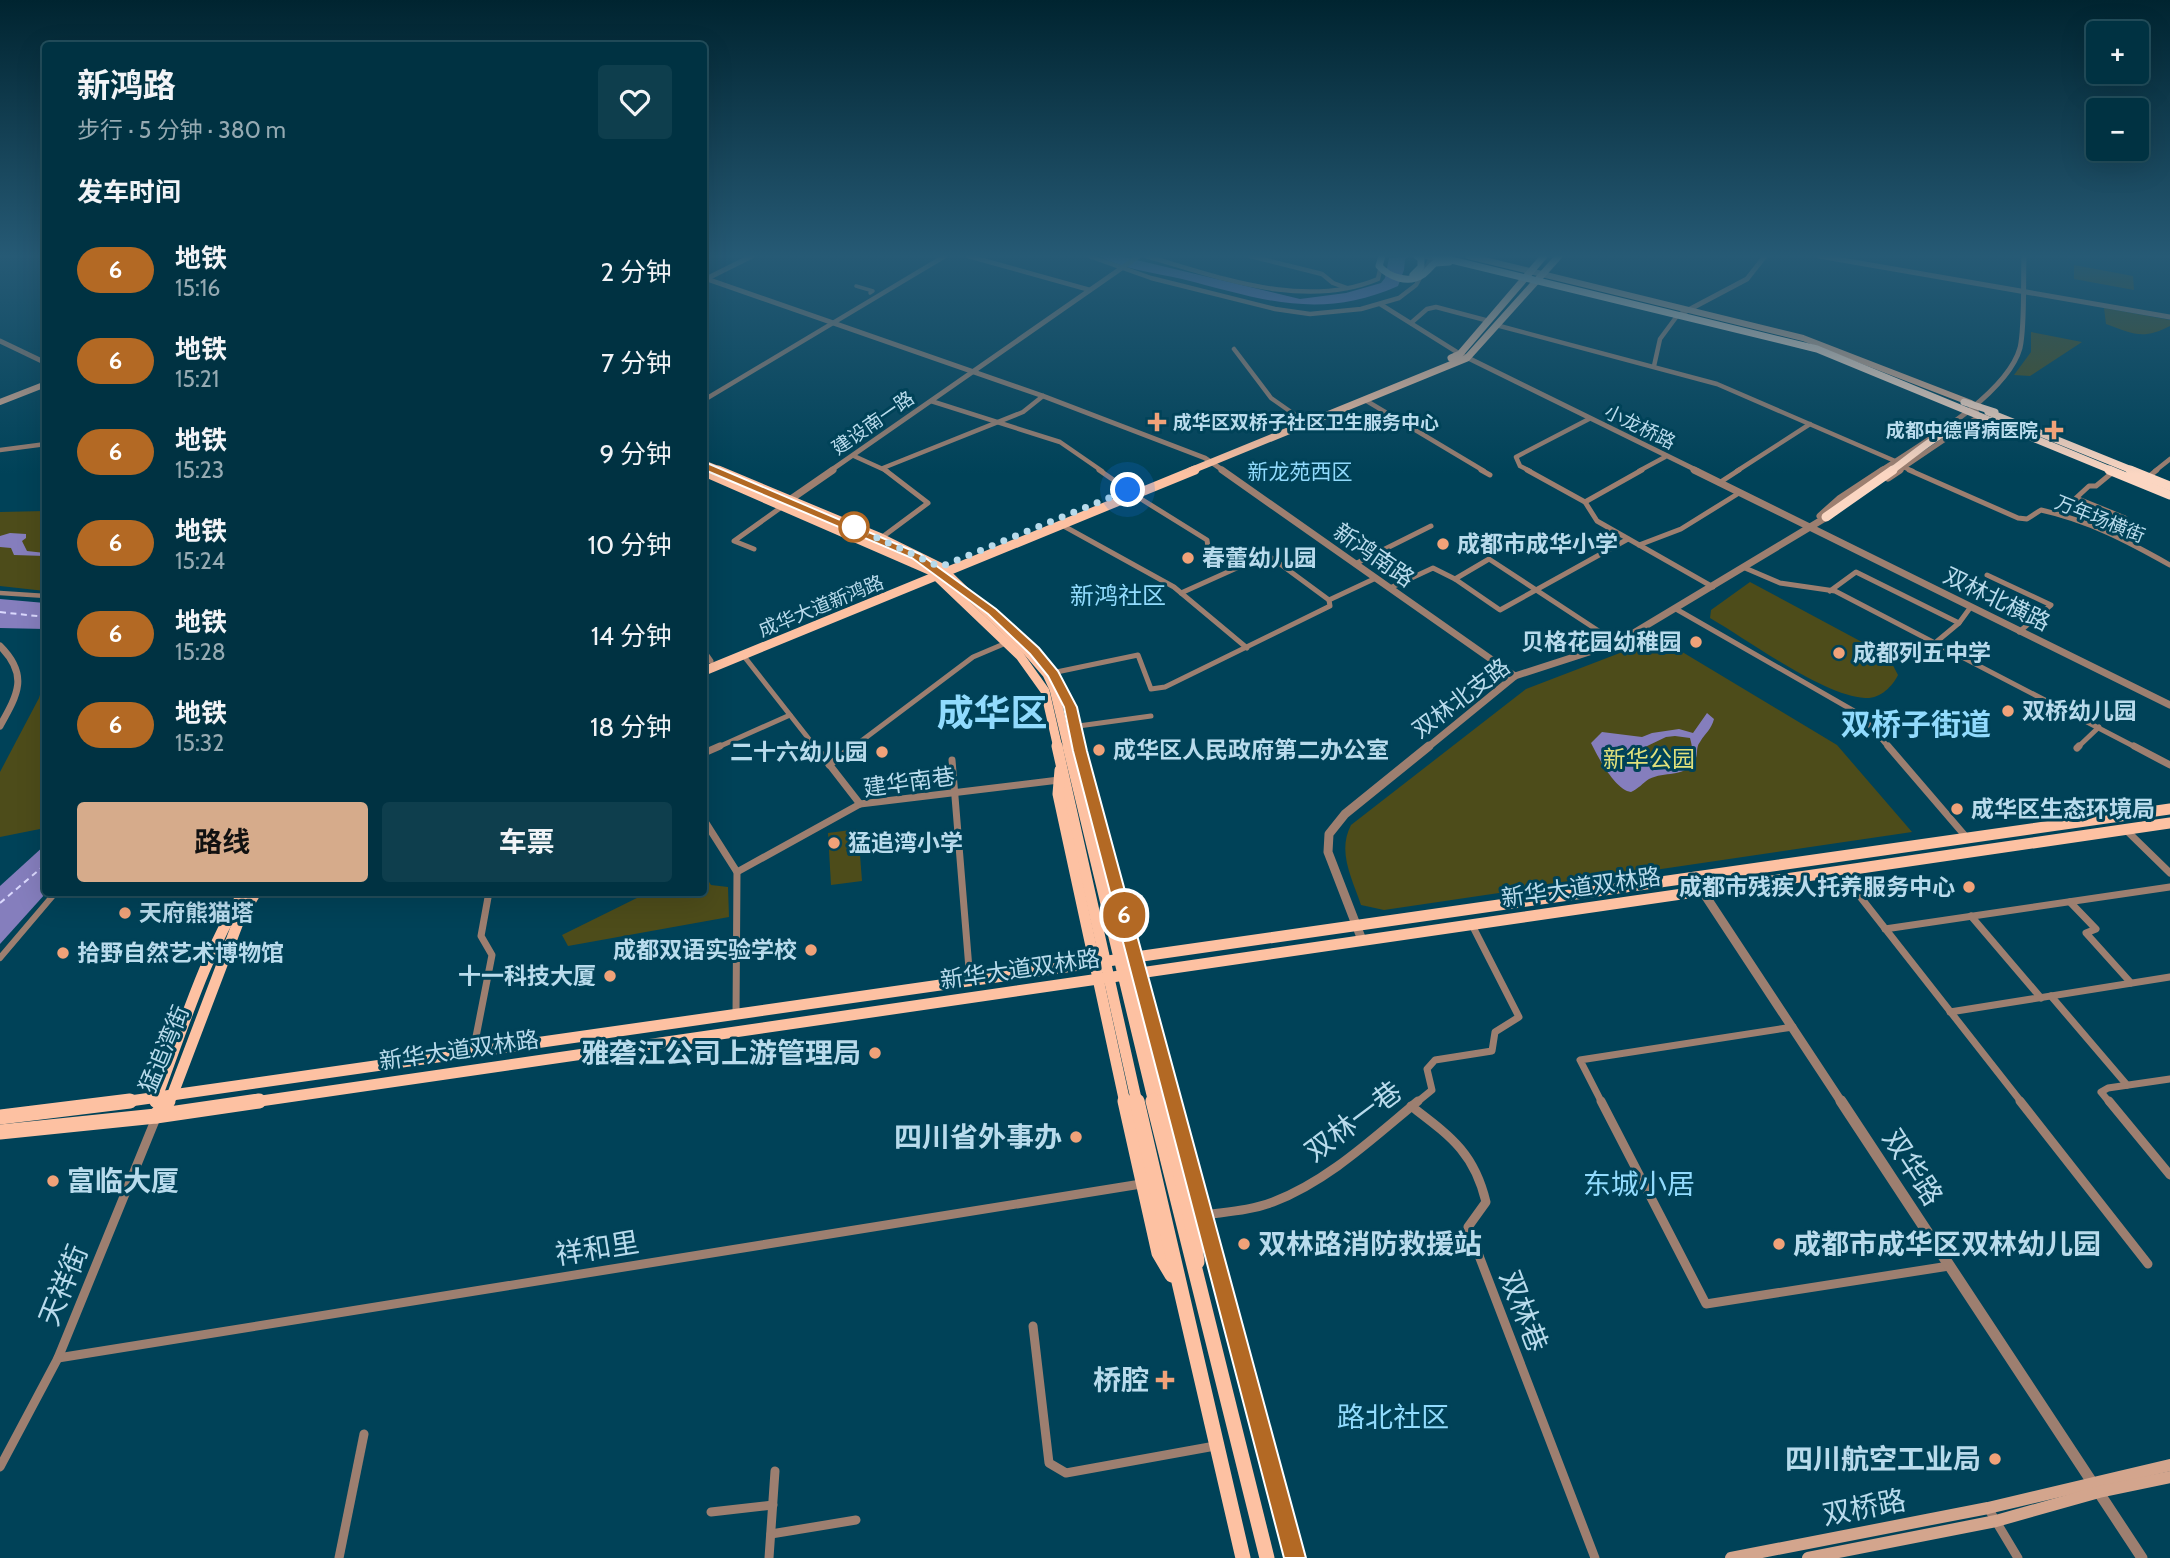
<!DOCTYPE html>
<html lang="zh">
<head>
<meta charset="utf-8">
<style>
	:root { --surface:#003242; --page:#0e3e4d; --text:#f1f3f6; --muted:#95aab2; --line:#224d5b; --accent:#d6ab8b }
	body { margin:0; font-family:Cabin,"Noto Sans SC",sans-serif; background:var(--page); color:var(--text); height:100vh; display:flex; flex-direction:column; font-size:26px; white-space:nowrap }
	* { box-sizing:border-box; margin:0 }
	p { font-size:23px; color:var(--muted) }
	.icon { flex:none; width:38px; height:38px; fill:none; stroke:currentColor; stroke-width:2; stroke-linecap:round; stroke-linejoin:round }
	.map { position:relative; flex:1; overflow:hidden }
	.panel { position:absolute; left:42px; top:42px; width:665px; height:854px; display:flex; flex-direction:column; background:var(--surface); border-radius:7px; box-shadow:0 7px 28px #0002,0 0 0 2px var(--line) }
	.panel>* { flex:none }
	.badge { padding:0 14px; border-radius:23px; font-size:24px; line-height:46px }
	.controls { position:absolute; left:2086px; top:21px; display:grid; gap:14px }
	.controls a { display:grid; place-items:center; width:63px; height:63px; border-radius:7px; background:var(--surface); box-shadow:0 7px 28px #0002,0 0 0 2px var(--line); font-size:35px }
	.you { position:absolute; width:35px; height:35px; margin:-18px; border:5px solid #fff; border-radius:50%; background:#1a73e8; box-shadow:0 0 0 10px #1a73e833 }
	.map>.badge { position:absolute; translate:-50% -50%; box-shadow:0 0 0 4px #fff }
	h2 { padding:0 35px; font-size:26px; line-height:63px }
	.round { display:grid; place-items:center; flex:none; width:74px; height:74px; border-radius:7px; background:var(--page) }
	.headline { display:flex; align-items:center; justify-content:space-between; height:119px; padding:0 35px }
	h1 { font-size:33px; font-weight:700; line-height:52px }
	.button { display:flex; gap:14px; margin-top:auto; padding:14px 35px }
	.button a { flex:1; height:80px; border-radius:7px; background:var(--accent); color:#111; font-size:28px; font-weight:700; line-height:80px; text-align:center }
	.button a+a { background:var(--page); color:var(--text) }
	ul { padding:0; list-style:none }
	li { display:flex; align-items:center; gap:21px; height:91px; padding:0 35px }
	li div { flex:1 }
	li b { display:block; font-size:26px }
	li em { font-style:normal }
	li .badge { min-width:77px; font-weight:700; text-align:center }
	.map>svg:first-child { display:block }
	.green { fill:#4d4c1a }
	.water { fill:#857ebd; fill-rule:evenodd }
	.lines { fill:none; stroke-linecap:round; stroke-linejoin:round }
	.ferry { stroke:#dbd9fe; stroke-width:2; stroke-dasharray:6 4.5; stroke-linecap:butt }
	.pedestrian-far2 { stroke:#9d7f70; stroke-width:3.5 }
	.pedestrian-far1 { stroke:#9d7f70; stroke-width:4.5 }
	.pedestrian { stroke:#9d7f70; stroke-width:6 }
	.minor-far3 { stroke:#9d7f70; stroke-width:4.5 }
	.minor-far2 { stroke:#9d7f70; stroke-width:5 }
	.minor-far1 { stroke:#9d7f70; stroke-width:7 }
	.minor { stroke:#9d7f70; stroke-width:9 }
	.tertiary-far3 { stroke:#9d7f70; stroke-width:5 }
	.tertiary-far2 { stroke:#9d7f70; stroke-width:7 }
	.tertiary-far1 { stroke:#9d7f70; stroke-width:9 }
	.tertiary { stroke:#9d7f70; stroke-width:11 }
	.secondary-far1 { stroke:#d3a58d; stroke-width:6 }
	.secondary { stroke:#d3a58d; stroke-width:12 }
	.primary-far3 { stroke:#fdc1a2; stroke-width:7 }
	.primary-far2 { stroke:#fdc1a2; stroke-width:9 }
	.primary-far1 { stroke:#fdc1a2; stroke-width:11 }
	.primary { stroke:#fdc1a2; stroke-width:15 }
	.trunk-far1 { stroke:#fbd6c2; stroke-width:7 }
	.trunk { stroke:#fbd6c2; stroke-width:9 }
	.line { fill:#b36924; stroke:#fff; stroke-width:2 }
	.walk { stroke:#b8dbec; stroke-width:7; stroke-dasharray:0 12.6 }
	.poi-dot { fill:#f0a279; stroke:#004258; stroke-width:2.5 }
	.stop-dot { fill:#fff; stroke:#b36924; stroke-width:3.5 }
	.labels { text-anchor:middle; dominant-baseline:central; stroke-width:6; stroke-linejoin:round; paint-order:stroke }
	.far-poi-label { font-size:19px; font-weight:bold; fill:#b8dbec; stroke:#004258; text-anchor:start }
	.far-street-label { font-size:19px; fill:#b8dbec; stroke:#004258 }
	.far-neighbourhood-label { font-size:21px; fill:#91dbfd; stroke:#004258 }
	.poi-label { font-size:23px; font-weight:bold; fill:#b8dbec; stroke:#004258; text-anchor:start }
	.street-label { font-size:23px; fill:#b8dbec; stroke:#004258 }
	.park-label { font-size:23px; fill:#e1e17b; stroke:#004258 }
	.neighbourhood-label { font-size:24px; fill:#91dbfd; stroke:#004258 }
	.near-poi-label { font-size:28px; font-weight:bold; fill:#b8dbec; stroke:#004258; text-anchor:end }
	.near-street-label { font-size:28px; fill:#b8dbec; stroke:#004258 }
	.near-neighbourhood-label { font-size:28px; fill:#91dbfd; stroke:#004258 }
	.district-label { font-size:30px; font-weight:bold; fill:#91dbfd; stroke:#004258 }
	.town-label { font-size:37px; font-weight:bold; fill:#91dbfd; stroke:#004258 }
</style>
</head>
<body>
<div class="map">
<svg width="2170" height="1558" viewBox="0 0 2170 1558">
	<rect width="100%" height="100%" fill="#004258"/>
	<!-- green -->
	<g class="green">
		<path d="M2074,265L2133,276L2134,290L2074,279Z"/>
		<path d="M2104,308L2170,320V326C2143,340 2133,334 2106,324Z"/>
		<path d="M2031,332L2082,342L2030,376L2014,375L2031,352Z"/>
		<path d="M45,511V591L0,586V512Z"/>
		<path d="M1750,582L1888,656L1898,675C1892,687 1880,699 1865,698C1824,696 1748,640 1710,618L1711,610Z"/>
		<path d="M1659,638L1837,745L1912,832L1384,910L1361,905C1352,878 1337,852 1351,825L1526,689Z"/>
		<path d="M45,678V828L0,837V772L39,698Z"/>
		<path d="M858,829L862,881L831,885L828,833Z"/>
		<path d="M704,874L711,885L728,887L729,917L568,946L562,935L647,893L704,892Z"/>
	</g>
	<!-- water -->
	<g class="water">
		<path d="M1099,256H1120L1300,299L1346,293L1381,283L1385,278L1389,258L1409,256L1405,259L1404,270L1398,286C1319,321 1261,299 1182,279C1155,273 1123,269 1099,256Z"/>
		<path d="M10,533L26,534V538L22,541L27,551L45,553V556L14,555L11,548L0,547V536Z"/>
		<path d="M0,599L45,603V629L0,628Z"/>
		<path d="M1707,713L1714,719C1711,730 1706,732 1700,742C1695,748 1699,755 1694,762C1683,778 1665,771 1649,779C1643,783 1638,789 1631,792C1615,790 1598,757 1591,743L1602,732L1642,737L1652,733L1679,729L1693,733ZM1675,736L1690,738C1702,780 1660,764 1643,748L1666,737Z"/>
		<path d="M45,845L46,893L0,944V886Z"/>
	</g>
	<g class="lines">
		<!-- ferry -->
		<g class="ferry">
			<path d="M0,612L46,617"/>
			<path d="M0,903L46,864"/>
		</g>
		<!-- pedestrian-far2 -->
		<path class="pedestrian-far2" d="M856,286L873,291L870,293"/>
		<!-- pedestrian-far1 -->
		<path class="pedestrian-far1" d="M0,593L46,596"/>
		<!-- pedestrian -->
		<path class="pedestrian" d="M0,958L56,892"/>
		<!-- minor-far3 -->
		<g class="minor-far3">
			<path d="M968,256L1090,290"/>
			<path d="M1089,256L1151,278L1275,309L1310,314L1361,309L1399,298L1416,285L1432,257"/>
			<path d="M1146,256C1219,277 1304,310 1378,279L1381,265"/>
			<path d="M1250,256L1322,274L1333,283L1347,288"/>
			<path d="M1380,304L1460,354"/>
			<path d="M1411,323L1427,309L1436,307L1489,321"/>
			<path d="M1496,325L1717,384L1895,461"/>
			<path d="M1234,349L1271,398L1301,419"/>
			<path d="M1654,366L1660,339L1677,316"/>
			<path d="M704,400L945,256"/>
			<path d="M1365,400L1484,471"/>
			<path d="M931,401L1060,442L1102,471"/>
			<path d="M0,450L46,444"/>
			<path d="M854,456L887,471"/>
			<path d="M1903,467L1913,471"/>
			<path d="M883,468L1023,412L1043,396"/>
			<path d="M1530,471L1520,466L1516,457L1589,419"/>
			<path d="M1639,471L1665,457"/>
			<path d="M1737,471L1810,424"/>
			<path d="M2155,471L2170,459"/>
		</g>
		<!-- minor-far2 -->
		<g class="minor-far2">
			<path d="M1099,470L1128,490"/>
			<path d="M1481,470L1490,475"/>
			<path d="M1527,470L1585,502L1597,521L1713,587"/>
			<path d="M1909,470L2018,518L2027,519L2041,510C2088,520 2129,542 2170,565"/>
			<path d="M2113,472L2096,486H2089L2076,498L2125,518"/>
			<path d="M2148,477L2157,470"/>
			<path d="M1719,483L1739,470"/>
			<path d="M1133,494L1207,540L1208,547"/>
			<path d="M1585,502L1642,470"/>
			<path d="M1060,524L1174,587L1247,648"/>
			<path d="M881,538L928,503L885,470"/>
			<path d="M1639,545L1681,529L1739,493"/>
			<path d="M754,549L734,541L783,506"/>
			<path d="M1355,564L1431,526"/>
			<path d="M1745,568L1780,583L1835,591L2137,748"/>
			<path d="M1987,575L2051,605L2019,632"/>
			<path d="M1455,579L1489,559L1617,643"/>
			<path d="M1390,588L1433,568L1455,579L1500,610L1628,539"/>
			<path d="M1830,591L1856,572L1959,623"/>
			<path d="M1181,593L1259,558H1272L1329,600"/>
			<path d="M1676,609L1861,715L1889,748"/>
			<path d="M1935,643L1959,623L1970,608"/>
			<path d="M704,651L711,661"/>
			<path d="M743,655L816,748"/>
			<path d="M1047,674L1138,655L1151,689L1165,687L1330,606L1329,600L1376,578"/>
			<path d="M1064,728L1151,716"/>
			<path d="M716,748L790,715"/>
			<path d="M852,748L973,657L1006,643"/>
			<path d="M2077,748L2099,727"/>
		</g>
		<!-- minor-far1 -->
		<g class="minor-far1">
			<path d="M815,746L860,804"/>
			<path d="M1888,746L1967,838"/>
			<path d="M2134,746L2170,765"/>
			<path d="M2077,748L2079,746"/>
			<path d="M704,753L720,746"/>
			<path d="M952,760L970,981"/>
			<path d="M829,765L854,746"/>
			<path d="M704,820L737,872L736,1015"/>
			<path d="M2127,831L2170,873"/>
			<path d="M1840,871L2022,1103"/>
			<path d="M737,872L860,804L1059,780"/>
			<path d="M2070,902L2096,929L2086,933L2131,983"/>
			<path d="M1971,916L2041,998"/>
			<path d="M1885,929L2170,887"/>
			<path d="M2051,996L2127,1085"/>
			<path d="M1950,1012L2170,977"/>
			<path d="M473,1052L492,955L481,936L489,892"/>
			<path d="M1416,1103L1432,1090L1427,1069L1435,1060L1492,1051L1495,1032L1519,1017L1472,925"/>
			<path d="M1602,1103L1580,1060L1793,1027"/>
			<path d="M2110,1103L2101,1092L2108,1088L2170,1079"/>
		</g>
		<!-- minor -->
		<g class="minor">
			<path d="M1601,1101L1706,1304L1949,1266"/>
			<path d="M2020,1101L2148,1264"/>
			<path d="M2109,1101L2170,1175"/>
			<path d="M1411,1106C1450,1136 1474,1152 1486,1202L1468,1227L1595,1558"/>
			<path d="M1193,1217C1219,1212 1247,1212 1273,1202C1328,1181 1373,1138 1418,1101"/>
			<path d="M1033,1326L1049,1463L1066,1473L1215,1446"/>
			<path d="M58,1358L1141,1184"/>
			<path d="M0,1467L58,1358L156,1118"/>
			<path d="M1988,1508L2018,1558"/>
			<path d="M711,1512L773,1505"/>
			<path d="M771,1534L856,1520"/>
			<path d="M339,1558L364,1434"/>
			<path d="M769,1558L775,1471"/>
		</g>
		<!-- tertiary-far3 -->
		<g class="tertiary-far3">
			<path d="M1819,256L2170,317"/>
			<path d="M704,278L1043,396L1205,458L1224,471"/>
			<path d="M704,280L752,256"/>
			<path d="M1677,316L1747,279L1765,256"/>
			<path d="M0,341L46,363"/>
			<path d="M1462,355L1698,471"/>
			<path d="M830,471L1139,256"/>
			<path d="M1880,471C1920,445 2007,395 2020,348C2025,327 2023,280 2024,256"/>
			<path d="M1898,471L1978,417L1974,404"/>
		</g>
		<!-- tertiary-far2 -->
		<g class="tertiary-far2">
			<path d="M1222,470L1515,676"/>
			<path d="M1694,470L2170,705"/>
			<path d="M1888,478L1900,470"/>
			<path d="M791,499L833,470"/>
			<path d="M1820,516L1839,499L1883,470"/>
			<path d="M0,646C29,675 18,694 0,726"/>
			<path d="M1427,748L1515,676L1617,643L1830,515"/>
		</g>
		<!-- tertiary-far1 -->
		<g class="tertiary-far1">
			<path d="M1693,877L1842,1103"/>
			<path d="M1362,940L1328,852L1329,834L1345,814L1429,746"/>
		</g>
		<!-- tertiary -->
		<path class="tertiary" d="M1841,1101L2142,1558"/>
		<!-- secondary-far1 -->
		<g class="secondary-far1">
			<path d="M1426,256L1441,259"/>
			<path d="M1468,256L1803,338L1971,403"/>
			<path d="M0,402L46,384"/>
		</g>
		<!-- secondary -->
		<g class="secondary">
			<path d="M1731,1558L1988,1508L2170,1465"/>
			<path d="M1808,1558L1996,1521L2099,1492L2170,1477"/>
		</g>
		<!-- primary-far3 -->
		<g class="primary-far3">
			<path d="M1451,358L1460,354L1544,256"/>
			<path d="M704,464L722,471"/>
			<path d="M1190,471L1467,358L1559,256"/>
		</g>
		<!-- primary-far2 -->
		<g class="primary-far2">
			<path d="M718,470L881,538L940,567L1028,652L1047,674L1054,689L1068,748"/>
			<path d="M704,472L931,571L1020,656L1045,691L1058,748"/>
			<path d="M704,671L1195,470"/>
		</g>
		<!-- primary-far1 -->
		<g class="primary-far1">
			<path d="M1057,746L1137,1103"/>
			<path d="M1068,746L1154,1103"/>
			<path d="M1060,770L1058,794L1125,1103"/>
			<path d="M1083,784L1163,1103"/>
			<path d="M155,1102C182,1031 204,956 244,892"/>
			<path d="M116,1103L2170,809"/>
			<path d="M167,1103L172,1096L239,920L256,892"/>
			<path d="M247,1103L2170,823"/>
		</g>
		<!-- primary -->
		<g class="primary">
			<path d="M1125,1101L1159,1253L1172,1275"/>
			<path d="M1137,1101L1243,1558"/>
			<path d="M1153,1101L1267,1558"/>
			<path d="M1163,1101L1191,1217L1197,1262"/>
			<path d="M156,1116L168,1101"/>
			<path d="M0,1117L130,1101"/>
			<path d="M0,1132L156,1116L259,1101"/>
		</g>
		<!-- trunk-far1 -->
		<g class="trunk-far1">
			<path d="M1382,256L1379,266C1389,277 1408,284 1422,275C1427,272 1430,267 1435,263L1449,262"/>
			<path d="M1435,256L1817,349L2113,471"/>
			<path d="M1413,275L1421,267V259L1417,256"/>
			<path d="M1964,402L1995,412"/>
			<path d="M1988,412L2134,471"/>
			<path d="M1891,471C1919,452 1950,418 1986,424"/>
		</g>
		<!-- trunk -->
		<g class="trunk">
			<path d="M2109,470L2170,495"/>
			<path d="M2130,470L2170,486"/>
			<path d="M1826,517L1893,470"/>
		</g>
	</g>
	<!-- sky -->
	<linearGradient id="sky" x2="0" y2="1"><stop stop-color="#002430"/><stop offset="0.54" stop-color="#265a75"/><stop offset="1" stop-color="#265a75" stop-opacity="0"/></linearGradient>
	<rect width="2170" height="474" fill="url(#sky)"/>
	<!-- line -->
	<path class="line" d="M700,463H707L920,554L996,609L1039,648L1058,671L1077,707L1087,751L1306,1558H1284L1073,751L1064,707L1048,676L1030,654L988,614L912,558L700,468Z"/>
	<g class="lines">
		<!-- walk -->
		<path class="walk" d="M854,527L940,567L1128,490"/>
	</g>
	<!-- markers -->
	<g class="poi-dot">
		<path d="M1153.5 411.5h7v7h7v7h-7v7h-7v-7h-7v-7h7z"/>
		<path d="M2050.5 419.5h7v7h7v7h-7v7h-7v-7h-7v-7h7z"/>
		<circle cx="1443" cy="544" r="7"/>
		<circle cx="1188" cy="558" r="7"/>
		<circle cx="1696" cy="642" r="7"/>
		<circle cx="1839" cy="653" r="7"/>
		<circle cx="2008" cy="711" r="7"/>
		<circle cx="1099" cy="750" r="7"/>
		<circle cx="882" cy="752" r="7"/>
		<circle cx="1957" cy="809" r="7"/>
		<circle cx="834" cy="843" r="7"/>
		<circle cx="1969" cy="887" r="7"/>
		<circle cx="125" cy="913" r="7"/>
		<circle cx="811" cy="950" r="7"/>
		<circle cx="63" cy="953" r="7"/>
		<circle cx="610" cy="976" r="7"/>
		<circle cx="875" cy="1053" r="7"/>
		<circle cx="1076" cy="1137" r="7"/>
		<circle cx="53" cy="1181" r="7"/>
		<circle cx="1244" cy="1244" r="7"/>
		<circle cx="1779" cy="1244" r="7"/>
		<path d="M1161.5 1369.5h7v7h7v7h-7v7h-7v-7h-7v-7h7z"/>
		<circle cx="1995" cy="1459" r="7"/>
	</g>
	<circle class="stop-dot" cx="854" cy="527" r="14"/>
	<g class="labels">
		<!-- far-poi labels -->
		<g class="far-poi-label">
			<text x="1173" y="422">成华区双桥子社区卫生服务中心</text>
			<text x="2038" y="430" text-anchor="end">成都中德肾病医院</text>
		</g>
		<!-- far-street labels -->
		<g class="far-street-label">
			<text transform="translate(873 423) rotate(-35)">建设南一路</text>
			<text transform="translate(1640 427) rotate(26)">小龙桥路</text>
			<text transform="translate(2100 519) rotate(22)">万年场横街</text>
			<text transform="translate(821 606) rotate(-22)">成华大道新鸿路</text>
		</g>
		<!-- far-neighbourhood labels -->
		<g class="far-neighbourhood-label">
			<text x="1300" y="471">新龙苑西区</text>
		</g>
		<!-- poi labels -->
		<g class="poi-label">
			<text x="1457" y="544">成都市成华小学</text>
			<text x="1202" y="558">春蕾幼儿园</text>
			<text x="1682" y="642" text-anchor="end">贝格花园幼稚园</text>
			<text x="1853" y="653">成都列五中学</text>
			<text x="2022" y="711">双桥幼儿园</text>
			<text x="1113" y="750">成华区人民政府第二办公室</text>
			<text x="868" y="752" text-anchor="end">二十六幼儿园</text>
			<text x="1971" y="809">成华区生态环境局</text>
			<text x="848" y="843">猛追湾小学</text>
			<text x="1955" y="887" text-anchor="end">成都市残疾人托养服务中心</text>
			<text x="139" y="913">天府熊猫塔</text>
			<text x="797" y="950" text-anchor="end">成都双语实验学校</text>
			<text x="77" y="953">拾野自然艺术博物馆</text>
			<text x="596" y="976" text-anchor="end">十一科技大厦</text>
		</g>
		<!-- street labels -->
		<g class="street-label">
			<text transform="translate(1374 555) rotate(35)">新鸿南路</text>
			<text transform="translate(1997 599) rotate(26)">双林北横路</text>
			<text transform="translate(1461 698) rotate(-37)">双林北支路</text>
			<text transform="translate(909 782) rotate(-8)">建华南巷</text>
			<text transform="translate(1581 887) rotate(-8)">新华大道双林路</text>
			<text transform="translate(1020 969) rotate(-8)">新华大道双林路</text>
			<text transform="translate(164 1049) rotate(-67)">猛追湾街</text>
			<text transform="translate(459 1050) rotate(-8)">新华大道双林路</text>
		</g>
		<!-- park labels -->
		<g class="park-label">
			<text x="1649" y="759">新华公园</text>
		</g>
		<!-- neighbourhood labels -->
		<g class="neighbourhood-label">
			<text x="1118" y="595">新鸿社区</text>
		</g>
		<!-- near-poi labels -->
		<g class="near-poi-label">
			<text x="861" y="1053">雅砻江公司上游管理局</text>
			<text x="1062" y="1137">四川省外事办</text>
			<text x="67" y="1181" text-anchor="start">富临大厦</text>
			<text x="1258" y="1244" text-anchor="start">双林路消防救援站</text>
			<text x="1793" y="1244" text-anchor="start">成都市成华区双林幼儿园</text>
			<text x="1149" y="1380">桥腔</text>
			<text x="1981" y="1459">四川航空工业局</text>
		</g>
		<!-- near-street labels -->
		<g class="near-street-label">
			<text transform="translate(1353 1121) rotate(-37)">双林一巷</text>
			<text transform="translate(1913 1167) rotate(57)">双华路</text>
			<text transform="translate(597 1248) rotate(-9)">祥和里</text>
			<text transform="translate(63 1285) rotate(-68)">天祥街</text>
			<text transform="translate(1524 1311) rotate(69)">双林巷</text>
			<text transform="translate(1864 1507) rotate(-11)">双桥路</text>
		</g>
		<!-- near-neighbourhood labels -->
		<g class="near-neighbourhood-label">
			<text x="1639" y="1184">东城小居</text>
			<text x="1393" y="1417">路北社区</text>
		</g>
		<!-- district labels -->
		<g class="district-label">
			<text x="1916" y="724">双桥子街道</text>
		</g>
		<!-- town labels -->
		<g class="town-label">
			<text x="992" y="712">成华区</text>
		</g>
	</g>
</svg>
<div class="controls">
<a>+</a>
<a>−</a>
</div>
<div class="you" style="left:1128px;top:490px"></div>
<b class="badge" style="left:1124px;top:915px;background:#b36924;color:#fff">6</b>
<section class="panel">
<div class="headline"><div><h1>新鸿路</h1><p>步行 · 5 分钟 · 380 m</p></div><a class="round"><svg class="icon" aria-label="heart" viewBox="0 0 24 24"><path d="M12 20l-8-8c-3-5 5-10 8-4 3-6 11-1 8 4z"/></svg></a></div>
<h2>发车时间</h2>
<ul>
<li><span class="badge" style="background:#b36924;color:#fff">6</span><div><b>地铁</b><p>15:16</p></div><em>2 分钟</em></li>
<li><span class="badge" style="background:#b36924;color:#fff">6</span><div><b>地铁</b><p>15:21</p></div><em>7 分钟</em></li>
<li><span class="badge" style="background:#b36924;color:#fff">6</span><div><b>地铁</b><p>15:23</p></div><em>9 分钟</em></li>
<li><span class="badge" style="background:#b36924;color:#fff">6</span><div><b>地铁</b><p>15:24</p></div><em>10 分钟</em></li>
<li><span class="badge" style="background:#b36924;color:#fff">6</span><div><b>地铁</b><p>15:28</p></div><em>14 分钟</em></li>
<li><span class="badge" style="background:#b36924;color:#fff">6</span><div><b>地铁</b><p>15:32</p></div><em>18 分钟</em></li>
</ul>
<div class="button"><a>路线</a><a>车票</a></div>
</section>
</div>
</body>
</html>
